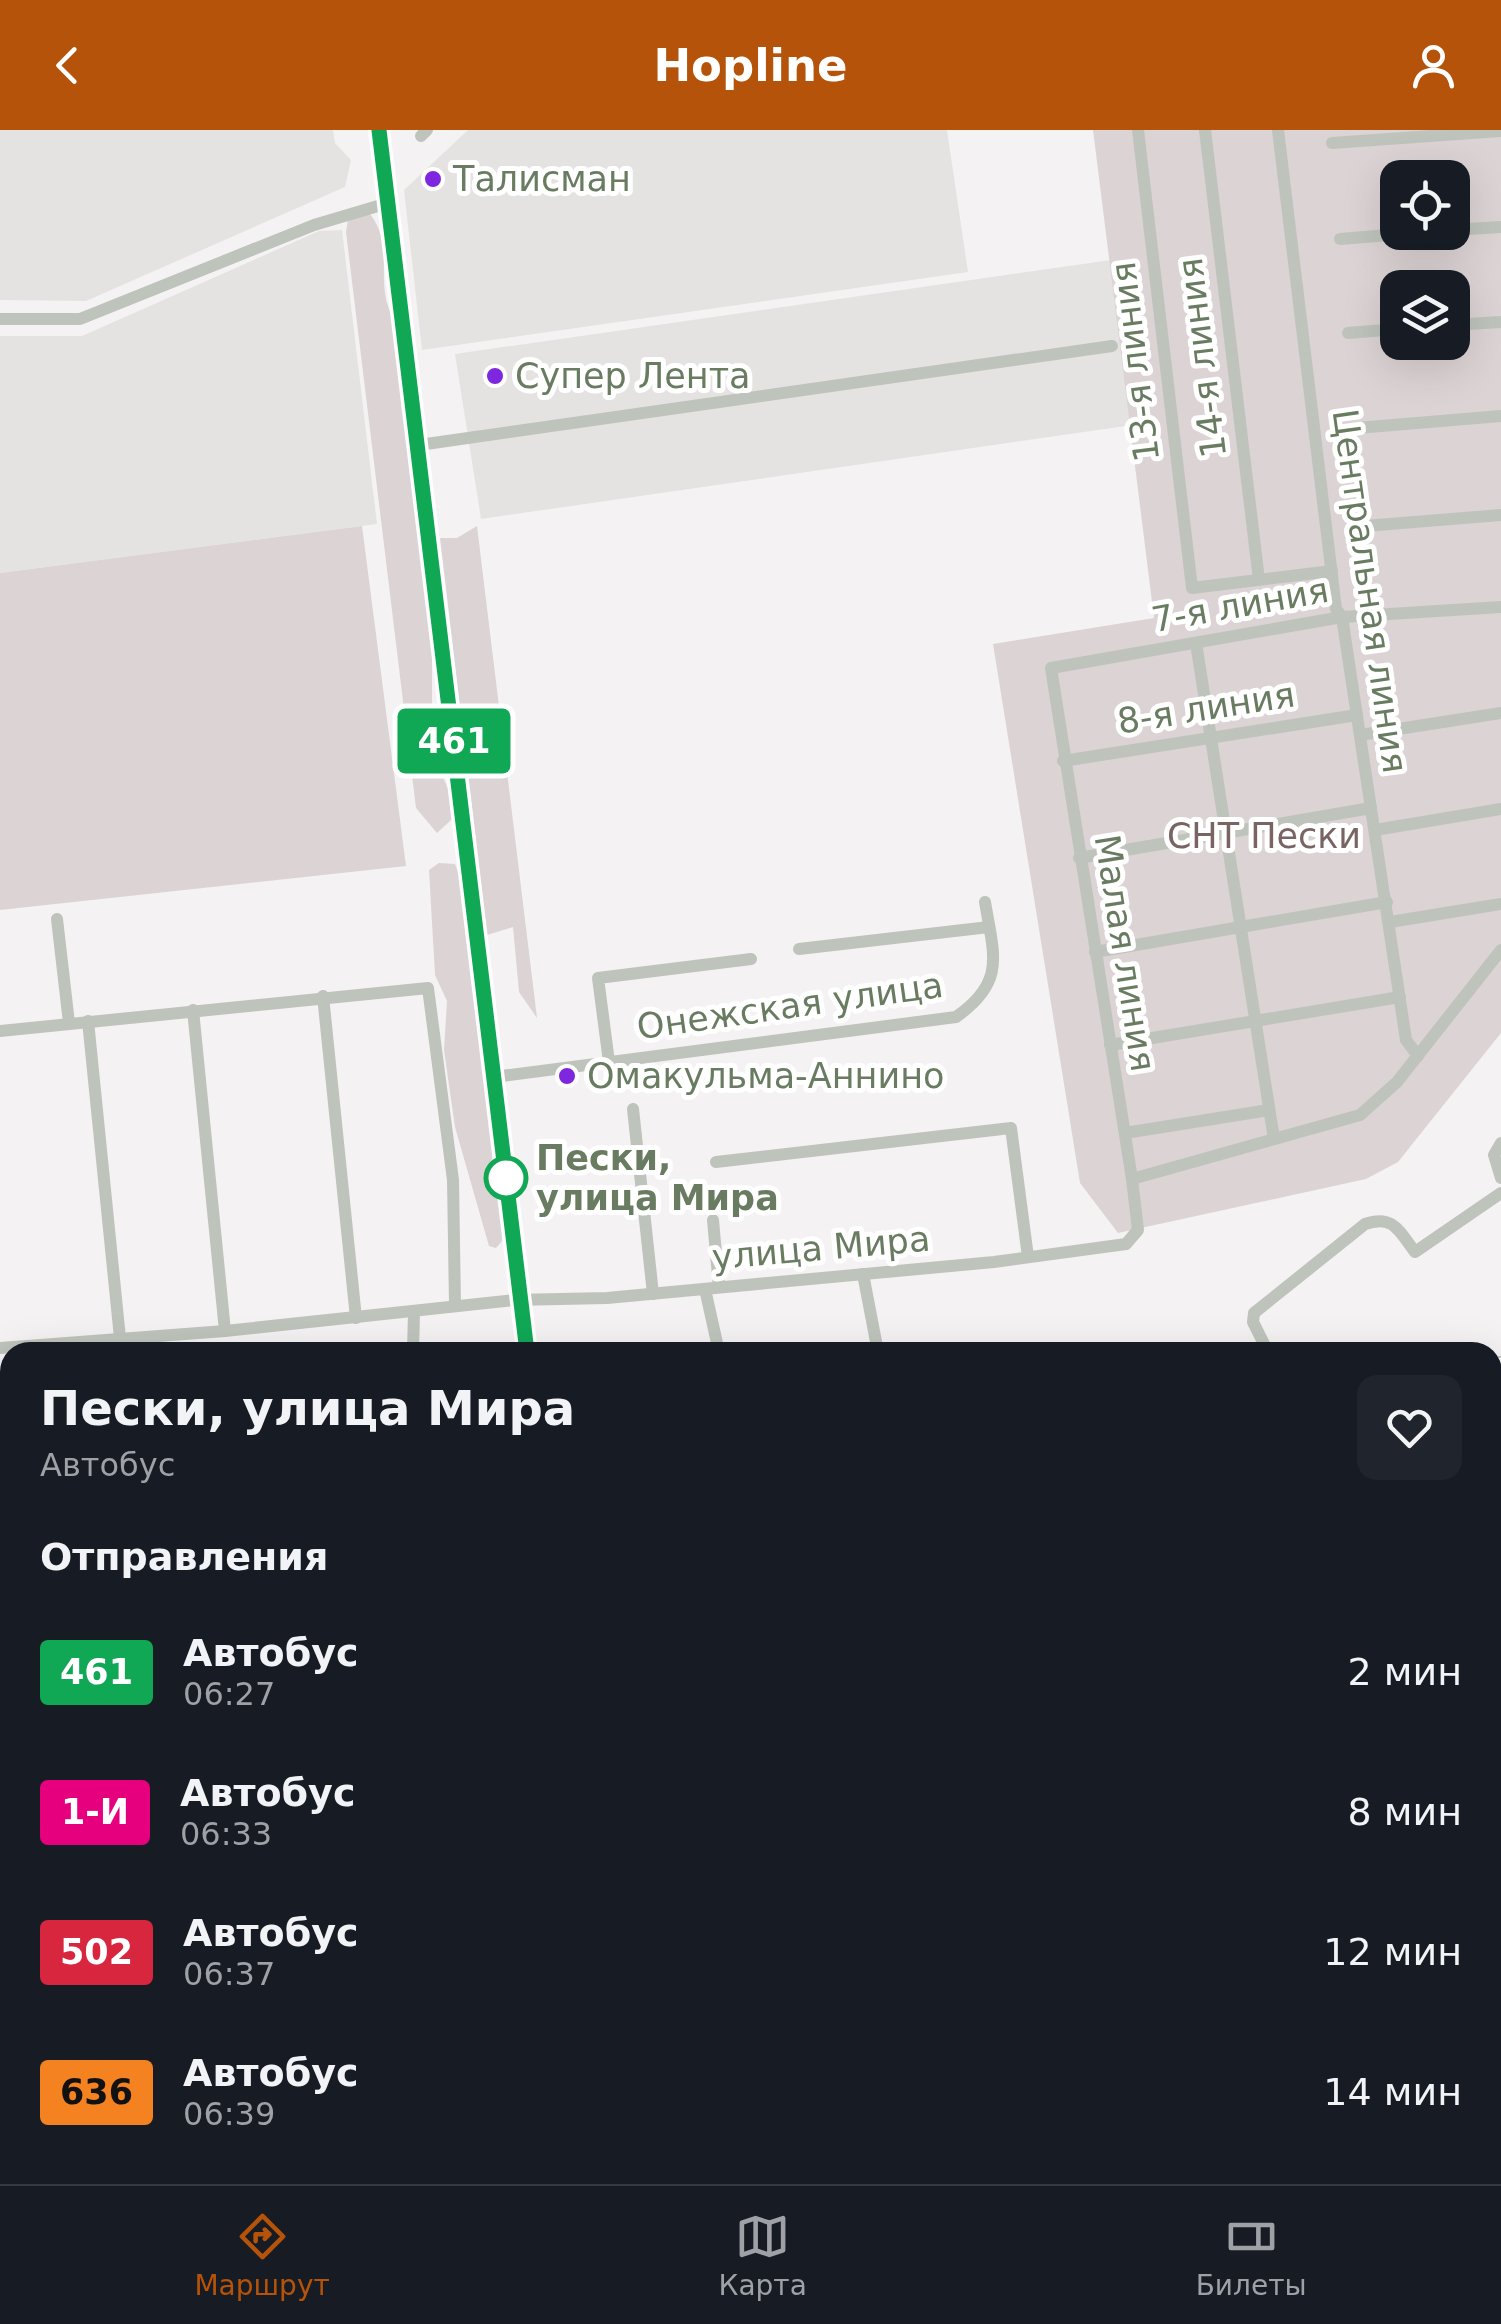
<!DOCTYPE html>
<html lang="ru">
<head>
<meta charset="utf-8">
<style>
	:root { --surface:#171b24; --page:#20242c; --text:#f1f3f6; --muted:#9ea1a6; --line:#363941; --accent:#b45309 }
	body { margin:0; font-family:"DejaVu Sans",sans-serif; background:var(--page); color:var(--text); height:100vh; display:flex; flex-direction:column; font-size:38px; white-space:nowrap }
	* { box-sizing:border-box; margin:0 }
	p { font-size:32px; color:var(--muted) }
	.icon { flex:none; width:55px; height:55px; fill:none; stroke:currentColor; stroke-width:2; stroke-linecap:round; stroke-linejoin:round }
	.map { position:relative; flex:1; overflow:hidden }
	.details { position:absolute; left:0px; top:1212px; width:1502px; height:842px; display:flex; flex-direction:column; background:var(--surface); border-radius:30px 30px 0 0; box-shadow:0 10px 40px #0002 }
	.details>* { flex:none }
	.badge { padding:0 20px; border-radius:8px; font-size:35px; line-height:65px }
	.fabs { position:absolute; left:1380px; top:30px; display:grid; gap:20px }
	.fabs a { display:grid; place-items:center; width:90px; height:90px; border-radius:20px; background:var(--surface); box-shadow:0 10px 40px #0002; font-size:50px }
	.map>.badge { position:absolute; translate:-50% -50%; box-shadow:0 0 0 5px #fff }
	h2 { padding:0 40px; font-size:38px; line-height:90px }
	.round { display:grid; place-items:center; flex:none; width:105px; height:105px; border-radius:20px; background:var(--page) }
	.head { display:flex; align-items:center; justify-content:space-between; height:170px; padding:0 40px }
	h1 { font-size:48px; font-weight:700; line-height:75px }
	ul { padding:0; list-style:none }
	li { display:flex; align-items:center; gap:30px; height:140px; padding:0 40px }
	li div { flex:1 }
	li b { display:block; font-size:38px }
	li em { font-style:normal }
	li .badge { min-width:110px; font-weight:700; text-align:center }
	header { display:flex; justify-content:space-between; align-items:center; height:130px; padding:0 40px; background:var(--accent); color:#fff; font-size:45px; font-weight:700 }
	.menu { display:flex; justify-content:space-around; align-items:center; height:140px; border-top:2px solid var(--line); background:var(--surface); font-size:28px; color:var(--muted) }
	.menu a { display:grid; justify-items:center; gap:5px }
	.menu .current { color:var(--accent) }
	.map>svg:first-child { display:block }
	.built { fill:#e4e3e2 }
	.green { fill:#dcd3d4; fill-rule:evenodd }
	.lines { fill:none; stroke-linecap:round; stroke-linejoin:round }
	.stream { stroke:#c2cabb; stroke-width:2.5 }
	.major-casing { stroke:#b0b6ad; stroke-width:18 }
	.minor { stroke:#bec4bb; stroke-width:12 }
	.major { stroke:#fff; stroke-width:15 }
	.rail-casing { stroke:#9fa89b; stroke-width:6 }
	.rail { stroke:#fff; stroke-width:2.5; stroke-dasharray:8; stroke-linecap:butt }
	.line-casing { stroke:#fff; stroke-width:22 }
	.line { stroke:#10a855; stroke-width:15 }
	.poi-dot { fill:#7e27df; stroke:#fff; stroke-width:4 }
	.stop-dot { fill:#fff; stroke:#10a855; stroke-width:5 }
	.labels { text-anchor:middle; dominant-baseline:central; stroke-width:10; stroke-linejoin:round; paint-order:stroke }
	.poi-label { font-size:35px; fill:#697c61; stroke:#fff; text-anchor:start }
	.street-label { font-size:35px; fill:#697c61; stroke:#fff }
	.park-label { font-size:35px; fill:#796463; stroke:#fff }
	.stop-label { font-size:35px; font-weight:bold; fill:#697c61; stroke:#fff; text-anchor:start }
</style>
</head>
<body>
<header><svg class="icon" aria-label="back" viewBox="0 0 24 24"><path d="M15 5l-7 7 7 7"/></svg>Hopline<svg class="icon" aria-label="person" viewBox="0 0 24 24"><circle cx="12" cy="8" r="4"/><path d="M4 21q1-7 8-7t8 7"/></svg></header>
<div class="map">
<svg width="1501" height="2054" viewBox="0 0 1501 2054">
	<rect width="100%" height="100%" fill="#f5f2f4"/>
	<!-- built -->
	<g class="built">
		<path d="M0,0H333L335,13L351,30L345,57L86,171L0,170Z"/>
		<path d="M468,0H947L968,142L422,220L404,60Z"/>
		<path d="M342,100L377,394L0,443V206H82L319,101Z"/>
		<path d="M1111,130L1133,295L481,389L455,224Z"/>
		<path d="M1493,1921L1501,1923V2054H634L647,2045H1492Z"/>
	</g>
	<!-- green -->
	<g class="green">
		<path d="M1093,0H1501V903L1398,1032L1366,1049L1118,1103L1080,1053L993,514L1154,488ZM1398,48H1452V102H1398ZM1398,158H1452V212H1398Z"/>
		<path d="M370,84C396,117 373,155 394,189L432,502V603L441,643L454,672L452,689L437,703L416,678L346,102L348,90Z"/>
		<path d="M362,396L406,736L0,780V443Z"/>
		<path d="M477,396L537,888L519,862L513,797L487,805L440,408H457Z"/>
		<path d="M439,733L455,734L463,756L503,1110L496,1118L489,1116L455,997L444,920L447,871L435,845L429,740Z"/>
		<path d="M1501,1246V1607L1493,1608L1492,1251Z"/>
		<path d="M10,1950V2045H141L125,2054H3L2,1989Z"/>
		<path d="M1493,1975L1501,1976V2054H1136L1143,2045H1492Z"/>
	</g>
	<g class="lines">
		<!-- stream -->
		<path class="stream" d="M0,1585L10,1584"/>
		<defs>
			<g id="major">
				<path d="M380,0L527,1222"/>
				<path d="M1492,1240L1501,1235"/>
				<path d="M399,2054L409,2045"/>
			</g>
		</defs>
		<!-- major casing -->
		<use href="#major" class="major-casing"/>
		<!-- minor -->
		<g class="minor">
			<path d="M1138,0L1192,458L1332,441"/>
			<path d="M1205,0L1259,450"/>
			<path d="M1278,0L1336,479L1342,487L1406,910L1418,926"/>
			<path d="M421,6L427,0"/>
			<path d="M1332,13L1501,1"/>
			<path d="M1452,100L1501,97"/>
			<path d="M1340,109L1425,102"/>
			<path d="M0,189H80L314,95L388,73"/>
			<path d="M1452,195L1501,192"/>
			<path d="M1348,203L1398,199"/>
			<path d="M1357,298L1501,286"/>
			<path d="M419,315L1112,216"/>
			<path d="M1365,396L1501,385"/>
			<path d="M1196,513L1274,1009"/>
			<path d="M1360,605L1501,583"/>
			<path d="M1063,631L1357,585"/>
			<path d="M1375,700L1501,679"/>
			<path d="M1079,728L1371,678"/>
			<path d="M57,789L69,893"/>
			<path d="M1390,792L1501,774"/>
			<path d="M799,819L989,797"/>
			<path d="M1095,822L1387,772"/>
			<path d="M323,866L356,1188"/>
			<path d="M193,880L225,1201"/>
			<path d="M88,891L120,1208"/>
			<path d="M0,901L428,858L453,1050L455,1175"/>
			<path d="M1110,915L1400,867"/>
			<path d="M609,932L598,848L751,829"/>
			<path d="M494,947L956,887C1006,852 994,826 985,772"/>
			<path d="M633,979L653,1164"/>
			<path d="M1125,1003L1269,980"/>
			<path d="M1501,1013L1494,1025L1501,1048"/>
			<path d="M716,1032L1011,998L1028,1127"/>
			<path d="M1132,1049L1360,985L1397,952L1501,820"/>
			<path d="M713,1090L719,1157"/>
			<path d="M863,1144L878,1222"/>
			<path d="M705,1159L719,1222"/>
			<path d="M0,1218L225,1201L514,1170L607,1168L994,1132L1126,1114L1138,1100L1132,1049L1051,538L1342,487L1501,477"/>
			<path d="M413,1222L414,1182"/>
			<path d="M1268,1222L1253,1192L1254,1183L1365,1094C1393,1084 1399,1101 1415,1122L1501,1063"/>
			<path d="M0,1325H10"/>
			<path d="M0,1445H10"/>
			<path d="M0,1569L10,1568"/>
			<path d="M10,1591L3,1604L10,1659"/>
			<path d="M0,1950L10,1946"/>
			<path d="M5,2054L22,2045"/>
		</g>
		<!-- major -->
		<use href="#major" class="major"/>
		<defs>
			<g id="rail">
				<path d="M1492,1599H1501"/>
				<path d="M644,2054L656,2045"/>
			</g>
		</defs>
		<!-- rail casing -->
		<use href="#rail" class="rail-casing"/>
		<!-- rail -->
		<use href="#rail" class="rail"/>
	</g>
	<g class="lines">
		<defs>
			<path id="line" d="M379,0L527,1222"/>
		</defs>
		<!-- line casing -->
		<use href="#line" class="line-casing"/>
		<!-- line -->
		<use href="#line" class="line"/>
	</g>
	<!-- markers -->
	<g class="poi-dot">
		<circle cx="433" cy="49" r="10"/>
		<circle cx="495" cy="246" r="10"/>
		<circle cx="567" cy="946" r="10"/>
	</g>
	<circle class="stop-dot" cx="506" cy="1048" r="20"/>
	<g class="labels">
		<!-- poi labels -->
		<g class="poi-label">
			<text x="453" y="49">Талисман</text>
			<text x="515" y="246">Супер Лента</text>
			<text x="587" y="946">Омакульма-Аннино</text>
		</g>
		<!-- street labels -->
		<g class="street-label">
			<text transform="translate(1202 228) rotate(-97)">14-я линия</text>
			<text transform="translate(1135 232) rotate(-97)">13-я линия</text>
			<text transform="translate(1370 461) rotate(82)">Центральная линия</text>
			<text transform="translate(1240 475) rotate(-10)">7-я линия</text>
			<text transform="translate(1206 578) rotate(-9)">8-я линия</text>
			<text transform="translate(1125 823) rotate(81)">Малая линия</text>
			<text transform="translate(790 876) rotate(-8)">Онежская улица</text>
			<text transform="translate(821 1118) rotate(-5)">улица Мира</text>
		</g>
		<!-- park labels -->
		<g class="park-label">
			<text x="1264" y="706">СНТ Пески</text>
		</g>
		<!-- stop labels -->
		<g class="stop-label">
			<text x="536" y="1028">Пески,<tspan x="536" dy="40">улица Мира</tspan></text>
		</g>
	</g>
</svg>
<div class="fabs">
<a><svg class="icon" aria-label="locate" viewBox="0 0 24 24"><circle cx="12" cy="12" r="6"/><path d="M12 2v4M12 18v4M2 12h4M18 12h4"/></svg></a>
<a><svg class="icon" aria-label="layers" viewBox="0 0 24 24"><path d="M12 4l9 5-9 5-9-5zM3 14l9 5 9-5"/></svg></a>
</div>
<b class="badge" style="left:454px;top:611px;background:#10a855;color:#fff">461</b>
<section class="details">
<div class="head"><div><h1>Пески, улица Мира</h1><p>Автобус</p></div><a class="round"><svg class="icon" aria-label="heart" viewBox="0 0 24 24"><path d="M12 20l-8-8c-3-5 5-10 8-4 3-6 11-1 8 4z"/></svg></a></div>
<h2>Отправления</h2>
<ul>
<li><span class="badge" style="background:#10a855;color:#fff">461</span><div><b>Автобус</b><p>06:27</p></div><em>2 мин</em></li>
<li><span class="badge" style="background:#e6007e;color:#fff">1-И</span><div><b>Автобус</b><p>06:33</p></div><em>8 мин</em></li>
<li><span class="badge" style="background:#d7263d;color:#fff">502</span><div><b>Автобус</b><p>06:37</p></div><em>12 мин</em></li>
<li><span class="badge" style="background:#f58220;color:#111">636</span><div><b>Автобус</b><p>06:39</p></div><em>14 мин</em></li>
</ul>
</section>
</div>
<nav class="menu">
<a class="current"><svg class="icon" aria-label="directions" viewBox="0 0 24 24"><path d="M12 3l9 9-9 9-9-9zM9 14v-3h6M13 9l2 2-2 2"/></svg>Маршрут</a>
<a><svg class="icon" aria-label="map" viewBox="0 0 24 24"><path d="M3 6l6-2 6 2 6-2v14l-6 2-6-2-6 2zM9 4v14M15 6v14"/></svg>Карта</a>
<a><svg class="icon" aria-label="tickets" viewBox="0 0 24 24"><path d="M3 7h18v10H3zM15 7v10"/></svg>Билеты</a>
</nav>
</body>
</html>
